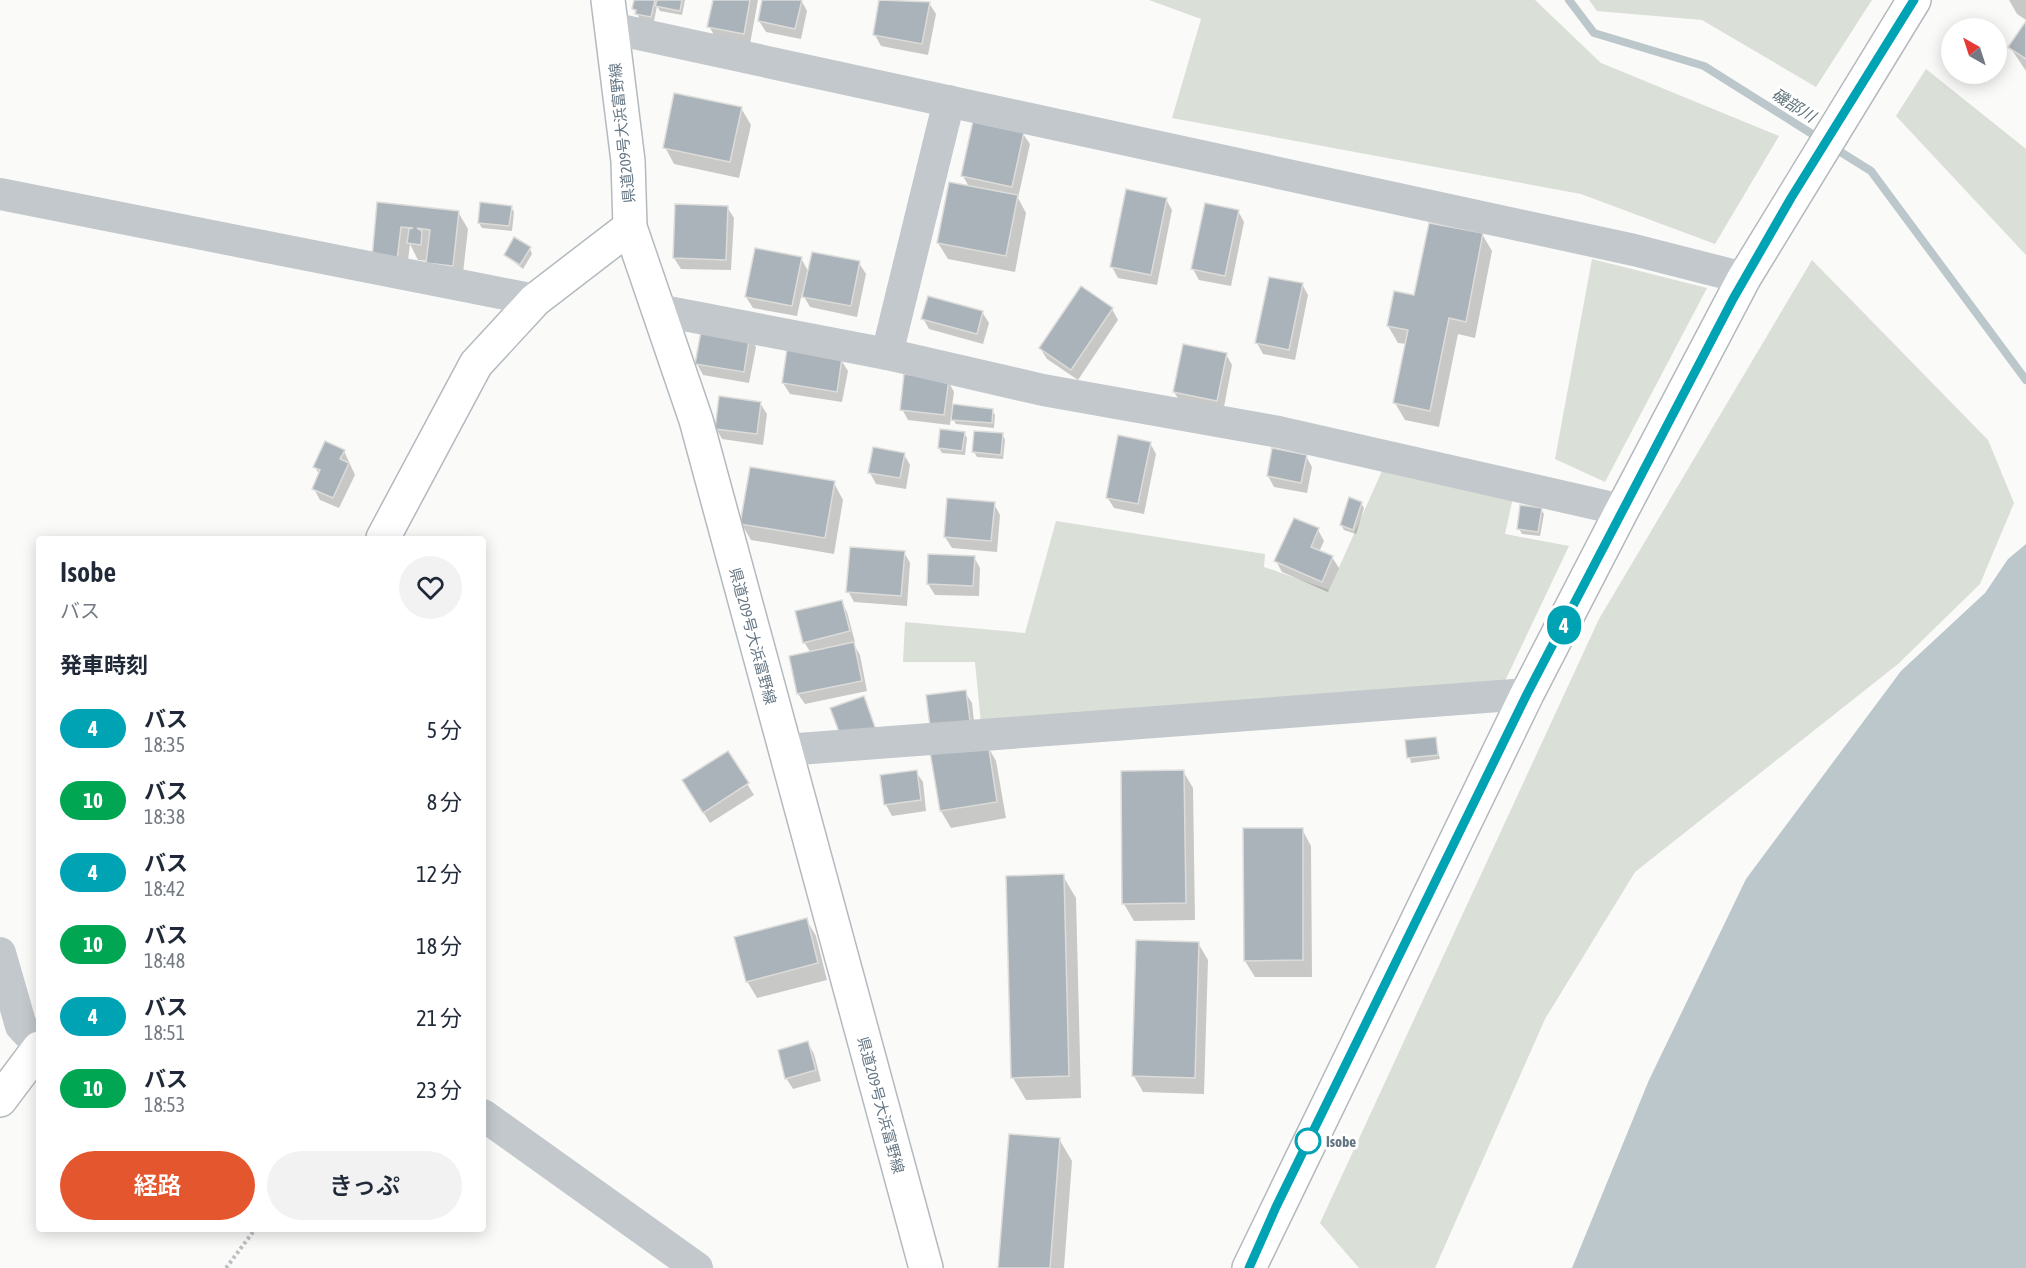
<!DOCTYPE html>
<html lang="ja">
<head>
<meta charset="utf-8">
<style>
	:root { --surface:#fff; --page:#f2f2f3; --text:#1f2937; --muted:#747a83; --accent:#e4572e }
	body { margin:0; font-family:"Asap Condensed","Noto Sans JP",sans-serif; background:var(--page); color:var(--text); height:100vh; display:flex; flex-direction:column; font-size:22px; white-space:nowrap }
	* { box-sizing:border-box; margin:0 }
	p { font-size:20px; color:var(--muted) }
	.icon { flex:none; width:33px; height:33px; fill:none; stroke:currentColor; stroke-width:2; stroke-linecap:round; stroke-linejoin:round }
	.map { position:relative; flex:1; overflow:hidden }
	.side { position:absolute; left:36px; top:536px; width:450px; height:696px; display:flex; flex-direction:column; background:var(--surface); border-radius:6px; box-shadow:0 3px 15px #0003 }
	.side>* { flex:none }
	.badge { padding:0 12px; border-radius:20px; font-size:21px; line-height:39px }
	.needle { width:39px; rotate:321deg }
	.tools { position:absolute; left:1941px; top:18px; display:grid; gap:12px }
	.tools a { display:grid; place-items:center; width:66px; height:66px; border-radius:50%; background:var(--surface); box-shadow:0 3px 15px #0003; font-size:30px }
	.map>.badge { position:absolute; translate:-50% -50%; box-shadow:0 0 0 3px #fff }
	h2 { padding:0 24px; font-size:22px; line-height:54px }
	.round { display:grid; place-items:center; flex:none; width:63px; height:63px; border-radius:32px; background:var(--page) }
	.overview { display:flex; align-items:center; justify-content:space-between; height:102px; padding:0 24px }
	h1 { font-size:28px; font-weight:600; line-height:45px }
	.primary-button { display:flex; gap:12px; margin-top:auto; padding:12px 24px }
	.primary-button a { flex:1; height:69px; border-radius:36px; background:var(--accent); color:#fff; font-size:24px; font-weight:600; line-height:69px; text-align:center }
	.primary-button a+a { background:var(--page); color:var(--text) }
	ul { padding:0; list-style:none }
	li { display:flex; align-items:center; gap:18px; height:72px; padding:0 24px }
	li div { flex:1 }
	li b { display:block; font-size:22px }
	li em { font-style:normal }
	li .badge { min-width:66px; font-weight:700; text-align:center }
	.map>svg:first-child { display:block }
	.green { fill:#dadfd7 }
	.water { fill:#bbc7cb }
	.shadow { fill:#0003 }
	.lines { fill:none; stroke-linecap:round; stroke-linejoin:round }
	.stream { stroke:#bbc7cb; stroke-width:8 }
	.building { fill:#aab3b9; stroke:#dcdcda; stroke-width:1.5 }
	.secondary-casing { stroke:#b3babf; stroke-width:36 }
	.highway-casing { stroke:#b4b9bd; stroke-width:36 }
	.path { stroke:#bbbfc2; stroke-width:4; stroke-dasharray:3 3; stroke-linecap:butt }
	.street { stroke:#c3c8cc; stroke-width:32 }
	.secondary { stroke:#fff; stroke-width:33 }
	.highway { stroke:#fff; stroke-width:33 }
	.line-casing { stroke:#fff; stroke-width:14 }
	.line { stroke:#00a3b4; stroke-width:9 }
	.stop-dot { fill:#fff; stroke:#00a3b4; stroke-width:3 }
	.labels { text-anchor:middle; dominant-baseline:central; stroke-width:6; stroke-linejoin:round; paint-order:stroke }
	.street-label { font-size:15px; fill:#657683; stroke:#fff }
	.stop-label { font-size:15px; font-weight:bold; fill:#657683; stroke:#fff; text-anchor:start }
	.water-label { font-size:16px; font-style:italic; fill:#60757c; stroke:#fff }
</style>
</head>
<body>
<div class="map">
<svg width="2026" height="1268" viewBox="0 0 2026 1268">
	<rect width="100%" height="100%" fill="#fafaf8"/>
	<!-- green -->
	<g class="green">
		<path d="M1149,0H1535L1601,63L1779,136L1715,244L1581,194L1172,118L1201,19Z"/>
		<path d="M1589,0H1872L1816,87L1702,20L1597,11Z"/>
		<path d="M1926,69L2026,149V255L1896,116Z"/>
		<path d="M1592,259L1707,288L1605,482L1555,459Z"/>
		<path d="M1812,260L1988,440L2014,503L1980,584L1898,664L1635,872L1545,1019L1435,1268H1359L1320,1223L1599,619Z"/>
		<path d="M1385,464L1514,493L1505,534L1569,546L1504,683L981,724L975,662H903L905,622L1025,633L1056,521L1265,554L1264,567L1329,590Z"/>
	</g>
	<!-- water -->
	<path class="water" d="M2026,544V1268H1572L1649,1080L1746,879L1901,671L1985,593L2008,559Z"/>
	<!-- shadow -->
	<g class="shadow">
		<path d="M635,0H685L682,15L660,11L657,6L654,21L640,19L634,9Z"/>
		<path d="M714,0H758L750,44L715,37L709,26Z"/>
		<path d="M764,0H801L807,11L801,39L766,32L759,21Z"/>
		<path d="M881,0L929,3L936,14L928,55L881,46L875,35Z"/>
		<path d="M2009,0H2026V20L2017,14Z"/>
		<path d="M2026,24V71L2010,47Z"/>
		<path d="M741,108L751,125L739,178L674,164L665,147Z"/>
		<path d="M1023,134L1030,144L1018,198L1026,213L1015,272L948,259L938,243L969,187L963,176Z"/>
		<path d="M1166,199L1172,210L1157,285L1118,278L1112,267Z"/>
		<path d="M379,204L458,212L468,229L462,282L428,261L418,260L410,244L406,277L383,274Z"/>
		<path d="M511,207L514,212L512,231L482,228L479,223Z"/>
		<path d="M727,207L734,218L731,270L681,269L674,258Z"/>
		<path d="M1238,211L1244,222L1231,286L1199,280L1193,269Z"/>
		<path d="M1482,234L1492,251L1475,338L1458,334L1439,427L1405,420L1395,403L1407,344L1398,343L1388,326L1416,297Z"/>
		<path d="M530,249L532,254L523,269L505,255Z"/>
		<path d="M801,258L809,273L859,263L866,274L857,317L810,307L802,293L797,316L753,308L746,297Z"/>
		<path d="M1302,284L1308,295L1295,360L1263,354L1257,343Z"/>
		<path d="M1112,309L1118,320L1078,380L1047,359L1040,348Z"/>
		<path d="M982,312L989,323L983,344L929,329L923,318Z"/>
		<path d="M749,336L756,347L749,383L703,375L697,364Z"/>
		<path d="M1226,354L1232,365L1223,412L1181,403L1174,392Z"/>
		<path d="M841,360L848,371L842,402L790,394L783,383Z"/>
		<path d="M948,381L954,392L952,406L992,410L995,415L994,428L956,424L951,416L950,425L908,420L902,409Z"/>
		<path d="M760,403L767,414L763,445L722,439L716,428Z"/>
		<path d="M964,433L967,438L965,455L942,453L939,448Z"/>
		<path d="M1003,435L1005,440L1003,459L977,457L974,452Z"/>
		<path d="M1150,443L1156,454L1144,514L1114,508L1107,497Z"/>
		<path d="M344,451L355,475L339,508L320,500L314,489L320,476L315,467Z"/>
		<path d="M904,454L910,465L906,489L876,484L870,473Z"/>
		<path d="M1306,456L1312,467L1307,493L1274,487L1268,476Z"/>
		<path d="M834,483L843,500L834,554L751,540L741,523Z"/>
		<path d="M1361,503L1364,508L1356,534L1344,530L1341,525Z"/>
		<path d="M994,504L1000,515L997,552L952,548L945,537Z"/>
		<path d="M1541,509L1544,514L1540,536L1522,534L1519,529Z"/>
		<path d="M1318,530L1324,541L1319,552L1332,557L1339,568L1328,592L1282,572L1276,561Z"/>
		<path d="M904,552L910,563L907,606L854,602L848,591Z"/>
		<path d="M974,557L980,568L979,596L935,595L928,584Z"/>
		<path d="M841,601L847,612L855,642L853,643L860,655L867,691L805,704L798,694L811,653L804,642Z"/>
		<path d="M965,692L972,703L975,732L937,736Z"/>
		<path d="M1435,738L1440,759L1411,763L1407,742Z"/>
		<path d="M987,745L996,761L1006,818L951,828L941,811L932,753Z"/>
		<path d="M728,753L754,795L710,823L690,791Z"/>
		<path d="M1183,771L1193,788L1195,920L1134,921L1124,904Z"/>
		<path d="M916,772L923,782L926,811L892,816L886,805Z"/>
		<path d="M1302,829L1311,846L1312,977H1255L1245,961Z"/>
		<path d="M1063,876L1076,898L1081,1098L1026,1100L1013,1078Z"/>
		<path d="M806,919L816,936L827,980L757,998L747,981Z"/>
		<path d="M1198,943L1208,960L1204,1094L1143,1092L1134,1076Z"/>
		<path d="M808,1043L814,1054L821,1081L793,1089L786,1078Z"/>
		<path d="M1059,1139L1072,1161L1064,1268H999Z"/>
	</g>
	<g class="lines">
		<!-- stream -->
		<g class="stream">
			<path d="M1569,0L1594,33L1704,66L1820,139"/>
			<path d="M1831,146L1871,171L2026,380"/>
		</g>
	</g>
	<!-- building -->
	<g class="building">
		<path d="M634,0H655L651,17L635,14L636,10L632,9Z"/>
		<path d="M657,0H682L680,11L655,6Z"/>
		<path d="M713,0H750L744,34L707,27Z"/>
		<path d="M762,0H802L795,29L758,21Z"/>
		<path d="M879,0L930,2L922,44L873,35Z"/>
		<path d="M2026,21V59L2008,47Z"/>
		<path d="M674,93L742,107L730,162L663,148Z"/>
		<path d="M973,121L1024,132L1012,187L961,176Z"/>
		<path d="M949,182L1018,195L1006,256L937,243Z"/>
		<path d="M1126,189L1167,198L1151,275L1110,267Z"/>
		<path d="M377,202L459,211L453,266L426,263L430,230L417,228L422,231L421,245L407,243L409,229L413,228L401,227L397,260L372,258Z"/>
		<path d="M480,202L512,206L509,226L478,223Z"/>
		<path d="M1205,203L1239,210L1225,276L1191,269Z"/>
		<path d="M675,204L728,206L726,260L673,258Z"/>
		<path d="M1429,223L1483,233L1466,322L1449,318L1430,411L1393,403L1408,330L1387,326L1394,291L1414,295Z"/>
		<path d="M514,237L531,247L520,265L504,255Z"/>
		<path d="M755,248L802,257L792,306L745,297Z"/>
		<path d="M812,252L860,261L851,306L802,297Z"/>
		<path d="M1269,277L1303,283L1289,350L1255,343Z"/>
		<path d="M1081,286L1113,308L1071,370L1039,348Z"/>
		<path d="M928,296L983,311L977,334L921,319Z"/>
		<path d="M702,326L750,334L744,372L695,364Z"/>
		<path d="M1183,344L1227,353L1217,401L1173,392Z"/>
		<path d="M787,349L842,358L837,392L782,383Z"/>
		<path d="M904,374L949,379L944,415L900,410Z"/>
		<path d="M719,396L761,402L757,434L715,429Z"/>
		<path d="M953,404L993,409L992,423L951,420Z"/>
		<path d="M940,429L965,432L962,451L938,448Z"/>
		<path d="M974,431L1003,433L1001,455L972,452Z"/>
		<path d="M1118,435L1151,442L1138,504L1106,498Z"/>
		<path d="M325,441L345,450L340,459L349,463L333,498L312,489L320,470L313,467Z"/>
		<path d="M873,447L905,453L900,478L868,473Z"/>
		<path d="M1272,448L1307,455L1301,483L1267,476Z"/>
		<path d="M750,467L835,481L825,538L740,524Z"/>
		<path d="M1349,497L1362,502L1353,530L1340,525Z"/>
		<path d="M947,498L995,502L991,541L944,537Z"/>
		<path d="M1520,505L1542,508L1538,532L1517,529Z"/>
		<path d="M1294,518L1319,528L1311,547L1333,556L1322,582L1274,561Z"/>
		<path d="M850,547L905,551L901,596L846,592Z"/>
		<path d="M928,554L975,556L973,586L927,584Z"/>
		<path d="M842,600L850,631L803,643L795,611Z"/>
		<path d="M854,642L862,681L797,694L789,656Z"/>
		<path d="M966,690L970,721L930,726L926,695Z"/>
		<path d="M864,696L876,730L843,742L830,708Z"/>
		<path d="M1436,737L1438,755L1407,758L1405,740Z"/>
		<path d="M988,743L997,802L940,811L930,752Z"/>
		<path d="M728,751L749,783L703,813L682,780Z"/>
		<path d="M917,770L921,800L884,805L880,775Z"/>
		<path d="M1184,770L1186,903L1122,904L1121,771Z"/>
		<path d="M1243,828H1303V960L1244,961Z"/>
		<path d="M1064,874L1069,1076L1011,1078L1006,876Z"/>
		<path d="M807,918L818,963L746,982L734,937Z"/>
		<path d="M1136,940L1199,942L1195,1078L1132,1076Z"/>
		<path d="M808,1041L816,1070L785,1079L778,1050Z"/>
		<path d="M1009,1134L1060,1138L1050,1268H998Z"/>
	</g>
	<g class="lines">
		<defs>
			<g id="secondary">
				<path d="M608,0L628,161L630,227L696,420L926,1268"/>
				<path d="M383,538L476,364L535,300L630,227"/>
				<path d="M0,1100L39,1048"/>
			</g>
			<path id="highway" d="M1249,1268L1527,694L1622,510L1744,278L1914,0"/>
		</defs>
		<!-- secondary casing -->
		<use href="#secondary" class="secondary-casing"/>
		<!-- highway casing -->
		<use href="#highway" class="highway-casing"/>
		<!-- path -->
		<path class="path" d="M226,1268L256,1228"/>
		<!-- street -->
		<g class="street">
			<path d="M611,28L1634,250L1744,278"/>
			<path d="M0,194L535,300"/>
			<path d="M658,310L887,354L1043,390L1279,432L1622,510"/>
			<path d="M887,354L949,101"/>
			<path d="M785,750L1527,694"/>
			<path d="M0,953L21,1026L39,1045"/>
			<path d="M483,1115L697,1268"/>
		</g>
		<!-- secondary -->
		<use href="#secondary" class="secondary"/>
		<!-- highway -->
		<use href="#highway" class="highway"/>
	</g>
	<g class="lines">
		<defs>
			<path id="line" d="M1249,1268L1276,1207L1527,694L1733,299L1791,198L1914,0"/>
		</defs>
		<!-- line casing -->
		<use href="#line" class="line-casing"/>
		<!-- line -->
		<use href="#line" class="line"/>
	</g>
	<!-- markers -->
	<circle class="stop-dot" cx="1308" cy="1141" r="12"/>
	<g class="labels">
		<!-- street labels -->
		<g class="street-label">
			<text transform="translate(622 133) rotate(-96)">県道209号大浜富野線</text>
			<text transform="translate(753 636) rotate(75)">県道209号大浜富野線</text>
			<text transform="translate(881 1105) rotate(75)">県道209号大浜富野線</text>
		</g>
		<!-- stop labels -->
		<g class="stop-label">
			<text x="1326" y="1141">Isobe</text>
		</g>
		<!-- water labels -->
		<g class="water-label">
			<text transform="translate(1794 105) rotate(32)">磯部川</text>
		</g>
	</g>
</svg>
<div class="tools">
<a><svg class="needle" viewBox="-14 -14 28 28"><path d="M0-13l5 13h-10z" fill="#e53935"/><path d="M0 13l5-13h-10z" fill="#747a83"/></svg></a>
</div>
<b class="badge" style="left:1564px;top:625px;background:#00a3b4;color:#fff">4</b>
<section class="side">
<div class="overview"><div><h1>Isobe</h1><p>バス</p></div><a class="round"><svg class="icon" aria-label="heart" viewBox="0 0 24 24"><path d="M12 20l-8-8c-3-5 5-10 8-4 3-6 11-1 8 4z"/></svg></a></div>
<h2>発車時刻</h2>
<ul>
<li><span class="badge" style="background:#00a3b4;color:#fff">4</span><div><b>バス</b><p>18:35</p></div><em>5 分</em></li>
<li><span class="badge" style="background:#00a651;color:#fff">10</span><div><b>バス</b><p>18:38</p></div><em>8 分</em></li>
<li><span class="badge" style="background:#00a3b4;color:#fff">4</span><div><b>バス</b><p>18:42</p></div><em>12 分</em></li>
<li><span class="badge" style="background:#00a651;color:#fff">10</span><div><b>バス</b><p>18:48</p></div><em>18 分</em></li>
<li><span class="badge" style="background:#00a3b4;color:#fff">4</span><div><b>バス</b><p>18:51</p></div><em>21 分</em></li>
<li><span class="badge" style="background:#00a651;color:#fff">10</span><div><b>バス</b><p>18:53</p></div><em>23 分</em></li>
</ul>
<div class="primary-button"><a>経路</a><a>きっぷ</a></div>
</section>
</div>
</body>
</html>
